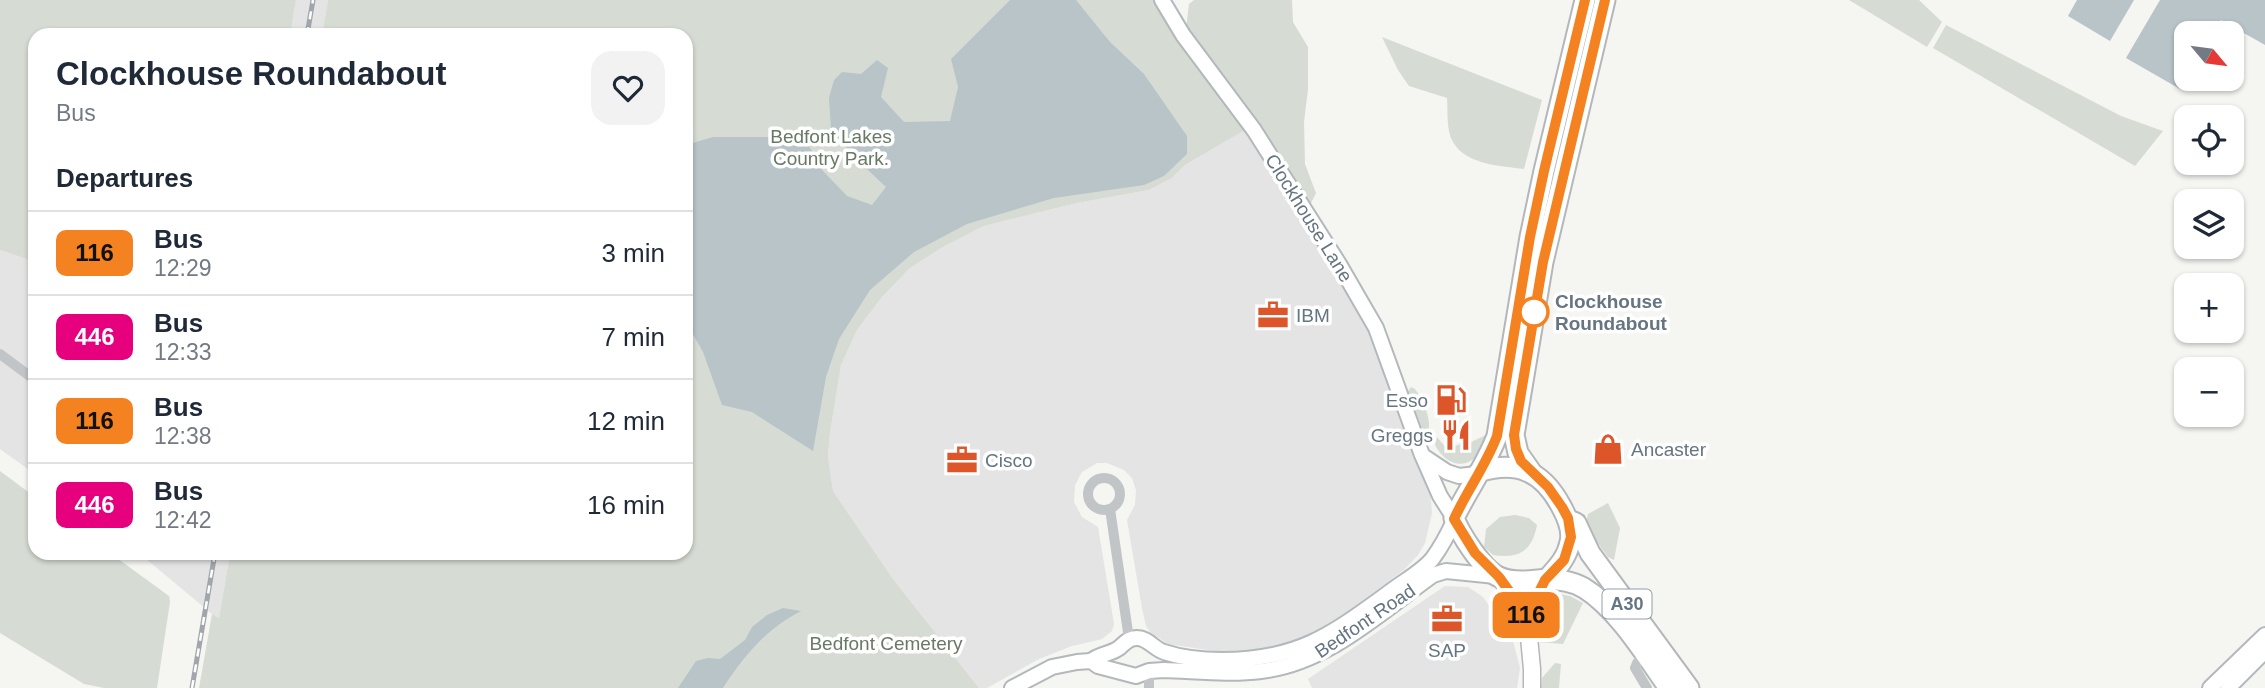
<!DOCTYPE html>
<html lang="en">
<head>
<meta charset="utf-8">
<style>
	:root { --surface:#fff; --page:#f2f2f3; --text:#1f2937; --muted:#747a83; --line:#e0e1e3 }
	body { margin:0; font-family:Helvetica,sans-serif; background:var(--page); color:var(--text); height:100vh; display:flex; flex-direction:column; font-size:26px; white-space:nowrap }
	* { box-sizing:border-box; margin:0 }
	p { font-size:23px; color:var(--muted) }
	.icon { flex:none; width:38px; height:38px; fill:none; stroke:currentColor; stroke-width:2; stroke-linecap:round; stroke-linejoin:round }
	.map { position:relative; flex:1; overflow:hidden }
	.drawer { position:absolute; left:28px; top:28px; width:665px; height:532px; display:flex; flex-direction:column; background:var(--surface); border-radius:21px; box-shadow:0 2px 5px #0004 }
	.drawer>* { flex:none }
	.badge { padding:0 14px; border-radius:10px; font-size:24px; line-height:46px }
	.needle { width:46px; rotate:119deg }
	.controls { position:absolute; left:2174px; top:21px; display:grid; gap:14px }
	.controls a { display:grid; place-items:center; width:70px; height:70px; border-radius:14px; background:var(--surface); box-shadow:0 2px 5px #0004; font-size:35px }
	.map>.badge { position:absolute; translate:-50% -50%; box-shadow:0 0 0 4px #fff }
	h2 { padding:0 28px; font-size:26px; line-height:63px }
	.round { display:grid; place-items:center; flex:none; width:74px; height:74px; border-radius:21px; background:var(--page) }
	.overview { display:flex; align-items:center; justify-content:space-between; height:119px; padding:0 28px }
	h1 { font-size:33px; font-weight:600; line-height:52px }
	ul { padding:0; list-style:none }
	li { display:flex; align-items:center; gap:21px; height:84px; padding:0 28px; border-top:2px solid var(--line) }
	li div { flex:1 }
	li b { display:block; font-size:26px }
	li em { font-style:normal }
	li .badge { min-width:77px; font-weight:700; text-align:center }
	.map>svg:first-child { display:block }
	.built { fill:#e3e4e3 }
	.green { fill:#d6dcd3 }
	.water { fill:#b8c4c8 }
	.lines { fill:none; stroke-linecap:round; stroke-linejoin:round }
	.secondary-casing { stroke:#b3b8bc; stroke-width:18 }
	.primary-casing { stroke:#b4b8bc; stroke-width:19 }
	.highway-casing { stroke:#b4b7ba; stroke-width:23 }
	.street { stroke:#c1c5c8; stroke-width:10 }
	.secondary { stroke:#fff; stroke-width:14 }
	.primary { stroke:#fff; stroke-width:16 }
	.highway { stroke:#fff; stroke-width:19 }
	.rail-casing { stroke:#a0a6ab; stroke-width:5 }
	.rail { stroke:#fff; stroke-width:2.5; stroke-dasharray:8; stroke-linecap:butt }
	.line-casing { stroke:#fff; stroke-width:16 }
	.line { stroke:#f58220; stroke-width:10 }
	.stop-dot { fill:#fff; stroke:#f58220; stroke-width:3.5 }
	.labels { text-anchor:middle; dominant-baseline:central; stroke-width:7; stroke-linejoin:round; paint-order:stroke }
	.shield { fill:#fff; stroke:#939ea8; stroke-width:2 }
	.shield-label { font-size:18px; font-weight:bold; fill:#657582 }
	.park-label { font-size:19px; fill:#687964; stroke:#fff }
	.street-label { font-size:19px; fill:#657582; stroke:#fff }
	.stop-label { font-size:19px; font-weight:bold; fill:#657582; stroke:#fff; text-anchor:start }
	.poi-label { font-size:19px; fill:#657582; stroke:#fff; text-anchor:start }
</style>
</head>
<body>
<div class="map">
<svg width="2265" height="688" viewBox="0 0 2265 688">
	<rect width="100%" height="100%" fill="#f5f5f2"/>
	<!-- built -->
	<g class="built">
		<path d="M296,0H328L322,35H290Z"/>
		<path d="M1245,130L1366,300L1428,461L1432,513L1425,543L1418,555L1405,569L1325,628L1303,639L1280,647L1253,652L1215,651L1168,644L1150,632L1146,626L1142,608L1127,520L1135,505L1136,490L1132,478L1124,470L1107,463H1097L1082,472L1075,485L1074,502L1082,517L1098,527L1114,624L1112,631L1102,639L1072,646L1039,659L987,688H979L893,579L833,491L828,456L830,433L841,365L857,330L882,297L910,268L943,247L984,226L1077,203L1149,190L1172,178L1185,165Z"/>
		<path d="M0,250L35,262V474L0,449Z"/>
		<path d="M139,553H230L219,618L212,614Z"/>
		<path d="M1445,586L1468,587L1483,597L1513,641L1520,668L1517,688H1312L1308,679Z"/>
	</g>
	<!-- green -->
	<g class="green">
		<path d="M0,0H296L290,35H35V262L0,250Z"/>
		<path d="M328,0H1153L1245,130L1185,165L1172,178L1149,190L1077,203L984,226L943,247L910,268L882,297L857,330L841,365L830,433L828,456L833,491L893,579L979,688H199L212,614L219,618L230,553H686V35H322Z"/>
		<path d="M1194,0H1292L1293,22L1308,47V89L1304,122L1305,164L1316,193L1309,207L1186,29L1189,4Z"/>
		<path d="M1849,0H1919L1942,22L1927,47Z"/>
		<path d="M1946,25L2121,116L2163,131L2135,166L1933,48Z"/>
		<path d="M1382,37L1542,100L1524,169C1501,166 1466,165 1453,142C1446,131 1448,110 1447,98L1409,86L1398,70Z"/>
		<path d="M1411,387L1415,389C1423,401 1430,415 1429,429L1427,431H1423L1408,391Z"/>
		<path d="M1486,435C1481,467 1451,475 1435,445L1437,437L1447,449L1468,441L1469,443Z"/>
		<path d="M0,471L35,497V553H110L169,596L170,602L157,688H104L84,684L0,633Z"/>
		<path d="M1608,503L1620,528L1614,560L1608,557L1585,526L1588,514Z"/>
		<path d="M1515,515L1529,518L1537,525C1532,551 1519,559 1493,555L1484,547L1486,529L1500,517Z"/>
		<path d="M1555,593L1570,596L1583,603L1563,644L1538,642C1536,621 1531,601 1555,593Z"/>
		<path d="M1555,663L1561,664L1559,688H1541L1542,678Z"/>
	</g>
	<!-- water -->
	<g class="water">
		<path d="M1010,0H1076L1110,42L1144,74L1187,136V154L1164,176L1144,185L1054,198L967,224L914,252L870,290L839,339L826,377L813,451L752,412L722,405L703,352L686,322V145L713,137H779L799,141L809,146L823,171L847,196L872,205L886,187L853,156L831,128L829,98L834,80L842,72L861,74L877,60L888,68L881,97L904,122L950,121L958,87L951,59Z"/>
		<path d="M2077,0H2134L2110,41L2068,16Z"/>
		<path d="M2160,0H2265V45L2221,20L2212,33H2186V78L2180,89L2126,58Z"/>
		<path d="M783,608L801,611C766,629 744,656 723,688H678L696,661L708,658L720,659L745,640L752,627L767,615Z"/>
	</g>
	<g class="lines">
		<defs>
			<g id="secondary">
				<path d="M1162,0L1183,35L1254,130L1339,264L1376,328L1422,455L1440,496L1454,518"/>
				<path d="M1423,456L1447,472L1459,476L1477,474"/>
				<path d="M1091,661C1099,654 1111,654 1119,648C1125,643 1128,638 1137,638C1148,638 1154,649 1164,652C1182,658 1204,660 1222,660C1299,660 1332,634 1391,591C1404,581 1423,571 1433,558C1441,547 1448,534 1454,521"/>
				<path d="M1012,688L1052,667L1077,662L1091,661L1098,666L1136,676L1149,671L1164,670C1196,671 1230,675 1261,671C1327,664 1381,612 1433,575L1446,571L1496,576"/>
				<path d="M2210,688L2265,635"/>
				<path d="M2228,688L2265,651"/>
			</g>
			<g id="primary">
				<path d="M1499,577L1527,616"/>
				<path d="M1532,688V669L1527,616L1544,580"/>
			</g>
			<g id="highway">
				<path d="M1479,472C1517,460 1542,471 1561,506C1567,517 1573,530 1570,542C1567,558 1557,568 1547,579C1533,581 1510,583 1497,576C1482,568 1460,534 1454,518C1467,491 1486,465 1497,436L1530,237L1544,171L1585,0"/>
				<path d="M1532,473L1518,453L1514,435L1543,262L1605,0"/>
				<path d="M1571,521L1576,523L1590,553L1689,688"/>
				<path d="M1547,579C1560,580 1572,581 1584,588C1618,609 1646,656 1669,688"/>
			</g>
		</defs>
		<!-- secondary casing -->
		<use href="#secondary" class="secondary-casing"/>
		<!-- primary casing -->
		<use href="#primary" class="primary-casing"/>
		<!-- highway casing -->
		<use href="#highway" class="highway-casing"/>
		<!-- street -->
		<g class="street">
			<path d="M0,354L35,380"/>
			<circle cx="1104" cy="494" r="16"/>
			<path d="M1110,509L1129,639"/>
			<path d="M1646,656L1637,663L1635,668L1647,688"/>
			<path d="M1149,671V688"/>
		</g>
		<!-- secondary -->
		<use href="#secondary" class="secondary"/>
		<!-- primary -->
		<use href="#primary" class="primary"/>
		<!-- highway -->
		<use href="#highway" class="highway"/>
		<defs>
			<g id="rail">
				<path d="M307,35L313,0"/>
				<path d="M192,688L215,553"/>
			</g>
		</defs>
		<!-- rail casing -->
		<use href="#rail" class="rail-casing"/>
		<!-- rail -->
		<use href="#rail" class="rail"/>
	</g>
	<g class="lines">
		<defs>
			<path id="line" d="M1585,0L1544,171L1530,237L1497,436C1486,465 1467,491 1454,519L1475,553L1499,577L1527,616L1545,580L1564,560L1571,537L1568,518L1562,507L1548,487L1521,461L1516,449L1514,435L1543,262L1605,0"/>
		</defs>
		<!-- line casing -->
		<use href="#line" class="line-casing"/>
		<!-- line -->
		<use href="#line" class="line"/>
	</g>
	<!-- icons -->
	<defs>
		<symbol id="office-bare" viewBox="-9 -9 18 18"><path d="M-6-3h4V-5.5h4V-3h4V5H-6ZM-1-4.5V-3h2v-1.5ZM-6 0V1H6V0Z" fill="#dd562a" stroke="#fff" stroke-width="2.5" paint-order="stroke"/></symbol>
		<symbol id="fuel-bare" viewBox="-9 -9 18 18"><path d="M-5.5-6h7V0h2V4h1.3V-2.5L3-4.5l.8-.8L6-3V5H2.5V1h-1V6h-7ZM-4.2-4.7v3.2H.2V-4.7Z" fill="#dd562a" stroke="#fff" stroke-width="2.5" paint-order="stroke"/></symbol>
		<symbol id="restaurant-bare" viewBox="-9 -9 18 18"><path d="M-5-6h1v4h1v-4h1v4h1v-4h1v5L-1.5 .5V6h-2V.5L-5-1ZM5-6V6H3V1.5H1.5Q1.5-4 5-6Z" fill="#dd562a" stroke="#fff" stroke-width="2.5" paint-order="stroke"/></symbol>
		<symbol id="shop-bare" viewBox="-9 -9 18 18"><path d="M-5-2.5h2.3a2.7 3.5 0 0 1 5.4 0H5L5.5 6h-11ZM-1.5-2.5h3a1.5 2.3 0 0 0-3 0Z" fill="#dd562a" stroke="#fff" stroke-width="2.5" paint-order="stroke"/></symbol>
	</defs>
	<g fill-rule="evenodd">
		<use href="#office-bare" x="1251" y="293" width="44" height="44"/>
		<use href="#fuel-bare" x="1429" y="378" width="44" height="44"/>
		<use href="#restaurant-bare" x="1434" y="413" width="44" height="44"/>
		<use href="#shop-bare" x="1586" y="427" width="44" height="44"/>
		<use href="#office-bare" x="940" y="438" width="44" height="44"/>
		<use href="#office-bare" x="1425" y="597" width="44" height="44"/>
	</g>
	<!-- markers -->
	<circle class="stop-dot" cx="1534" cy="312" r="14"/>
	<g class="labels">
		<!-- shield labels -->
		<rect class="shield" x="1602.5" y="589.5" width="49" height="29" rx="5"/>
		<g class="shield-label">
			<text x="1627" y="604">A30</text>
		</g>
		<!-- park labels -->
		<g class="park-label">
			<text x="831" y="136">Bedfont Lakes<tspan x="831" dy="22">Country Park.</tspan></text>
			<text x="886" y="643">Bedfont Cemetery</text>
		</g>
		<!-- street labels -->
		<g class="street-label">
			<text transform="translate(1309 218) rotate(58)">Clockhouse Lane</text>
			<text transform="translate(1365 621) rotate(-34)">Bedfont Road</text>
		</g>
		<!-- stop labels -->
		<g class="stop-label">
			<text x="1555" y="301">Clockhouse<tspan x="1555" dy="22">Roundabout</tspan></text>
		</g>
		<!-- poi labels -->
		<g class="poi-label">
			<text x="1296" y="315">IBM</text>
			<text x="1428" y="400" text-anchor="end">Esso</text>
			<text x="1433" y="435" text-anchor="end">Greggs</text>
			<text x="1631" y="449">Ancaster</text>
			<text x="985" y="460">Cisco</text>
			<text x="1447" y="650" text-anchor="middle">SAP</text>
		</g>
	</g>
</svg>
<div class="controls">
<a><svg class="needle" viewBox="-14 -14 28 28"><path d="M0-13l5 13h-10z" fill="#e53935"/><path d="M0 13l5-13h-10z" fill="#747a83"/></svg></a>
<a><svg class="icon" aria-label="locate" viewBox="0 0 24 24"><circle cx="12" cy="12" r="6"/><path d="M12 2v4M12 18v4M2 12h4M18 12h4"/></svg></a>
<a><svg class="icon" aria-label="layers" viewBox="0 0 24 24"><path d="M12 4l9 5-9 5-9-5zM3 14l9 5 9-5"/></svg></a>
<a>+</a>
<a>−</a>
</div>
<b class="badge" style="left:1526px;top:615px;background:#f58220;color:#111">116</b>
<section class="drawer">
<div class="overview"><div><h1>Clockhouse Roundabout</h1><p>Bus</p></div><a class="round"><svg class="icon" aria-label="heart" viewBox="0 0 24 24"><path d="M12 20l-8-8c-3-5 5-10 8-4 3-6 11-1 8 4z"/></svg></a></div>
<h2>Departures</h2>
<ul>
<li><span class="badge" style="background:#f58220;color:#111">116</span><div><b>Bus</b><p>12:29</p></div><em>3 min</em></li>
<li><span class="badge" style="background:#e6007e;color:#fff">446</span><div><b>Bus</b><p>12:33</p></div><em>7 min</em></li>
<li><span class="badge" style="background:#f58220;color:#111">116</span><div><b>Bus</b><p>12:38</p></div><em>12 min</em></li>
<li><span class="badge" style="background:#e6007e;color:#fff">446</span><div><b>Bus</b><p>12:42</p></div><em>16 min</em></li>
</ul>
</section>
</div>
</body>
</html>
